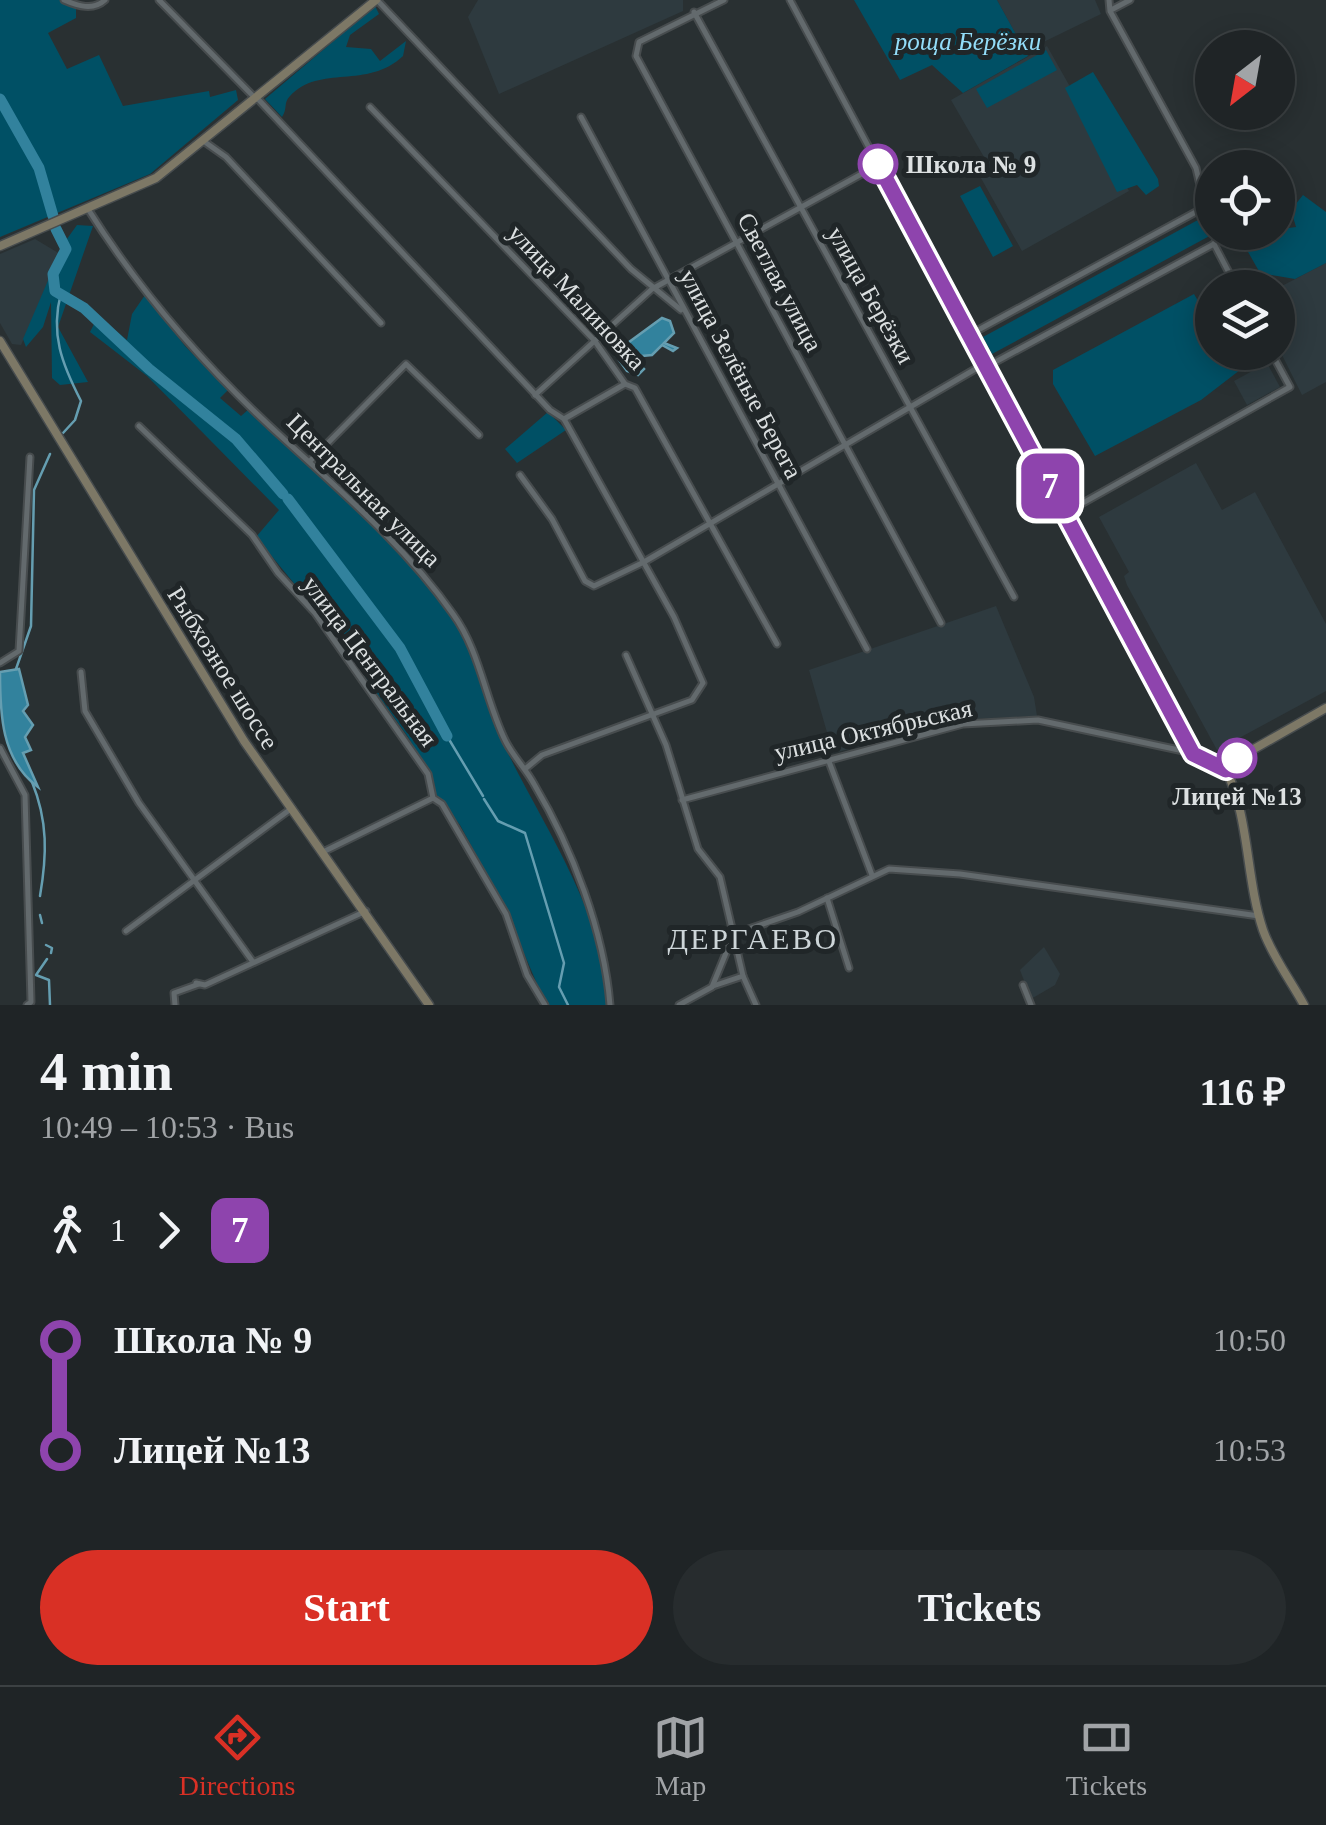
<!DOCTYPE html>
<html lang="en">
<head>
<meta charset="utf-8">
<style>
	:root { --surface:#1f2426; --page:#272c2e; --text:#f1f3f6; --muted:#a1a4a7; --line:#3c4143; --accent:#d93025 }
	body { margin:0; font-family:Georgia,serif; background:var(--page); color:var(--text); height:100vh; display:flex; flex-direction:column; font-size:38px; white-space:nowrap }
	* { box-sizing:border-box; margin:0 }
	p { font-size:32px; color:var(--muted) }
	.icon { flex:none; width:55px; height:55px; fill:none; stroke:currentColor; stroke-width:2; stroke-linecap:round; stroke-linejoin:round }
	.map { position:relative; height:1005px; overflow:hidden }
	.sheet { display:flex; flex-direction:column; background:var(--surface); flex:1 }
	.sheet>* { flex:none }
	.badge { padding:0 20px; border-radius:15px; font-size:35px; line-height:65px }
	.needle { width:65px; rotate:211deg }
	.tools { position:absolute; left:1195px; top:30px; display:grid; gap:20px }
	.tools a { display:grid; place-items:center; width:100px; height:100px; border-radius:50%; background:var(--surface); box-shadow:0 5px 25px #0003,0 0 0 2px var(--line); font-size:50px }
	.map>.badge { position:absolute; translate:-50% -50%; box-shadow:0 0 0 5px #fff }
	.legs { display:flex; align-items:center; gap:15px; height:110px; padding:0 40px; font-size:32px }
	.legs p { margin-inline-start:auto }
	.head { display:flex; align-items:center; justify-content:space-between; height:170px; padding:0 40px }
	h1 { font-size:55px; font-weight:600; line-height:75px }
	.action { display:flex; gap:20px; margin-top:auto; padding:20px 40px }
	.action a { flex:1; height:115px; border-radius:60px; background:var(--accent); color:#fff; font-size:40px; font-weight:600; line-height:115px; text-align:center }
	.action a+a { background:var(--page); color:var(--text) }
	ul { padding:0 40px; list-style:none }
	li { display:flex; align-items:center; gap:35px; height:110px; font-size:38px }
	li i { display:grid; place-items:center; width:15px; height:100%; margin:0 12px; background:currentColor }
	li i::after { content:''; width:25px; height:25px; margin:-12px; border:8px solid; border-radius:50%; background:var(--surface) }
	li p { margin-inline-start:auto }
	li:first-child i { background:linear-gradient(#0000 50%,currentColor 0) }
	li:last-child i { background:linear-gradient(currentColor 50%,#0000 0) }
	.menu { display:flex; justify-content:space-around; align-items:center; height:140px; border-top:2px solid var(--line); background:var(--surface); font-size:28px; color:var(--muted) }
	.menu a { display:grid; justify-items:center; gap:5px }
	.menu .on { color:var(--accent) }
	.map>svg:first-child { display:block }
	.built { fill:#2e3a3f }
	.green { fill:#005065 }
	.water { fill:#32829d; stroke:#659eb1; stroke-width:2.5 }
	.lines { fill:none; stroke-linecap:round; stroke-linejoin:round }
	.stream { stroke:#659eb1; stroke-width:2.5 }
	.river { stroke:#32829d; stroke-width:11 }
	.street-casing { stroke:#474c4e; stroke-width:9 }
	.secondary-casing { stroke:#474c4e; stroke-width:11 }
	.street { stroke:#636a6d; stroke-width:5 }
	.secondary { stroke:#7d7866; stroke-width:8 }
	.line-1-casing { stroke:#fff; stroke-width:22 }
	.line-1 { stroke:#8e44ad; stroke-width:15 }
	.stop-1-dot { fill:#fff; stroke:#8e44ad; stroke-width:5 }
	.labels { text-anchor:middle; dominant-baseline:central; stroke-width:10; stroke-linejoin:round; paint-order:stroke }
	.park-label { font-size:25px; font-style:italic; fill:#93ddf9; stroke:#202628 }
	.stop-label { font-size:25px; font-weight:bold; fill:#dce0e1; stroke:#202628; text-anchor:start }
	.street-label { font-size:25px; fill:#dce0e1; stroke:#202628 }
	.quarter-label { font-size:30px; letter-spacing:2.5px; fill:#cdd5d8; stroke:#202628 }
</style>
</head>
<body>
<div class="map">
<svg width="1326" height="1005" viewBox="0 0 1326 1005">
	<rect width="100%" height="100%" fill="#293032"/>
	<!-- built -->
	<g class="built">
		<path d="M478,0H683V11L499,94L468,17Z"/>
		<path d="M997,0H1095L1101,14L1025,51Z"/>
		<path d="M1047,46L1129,191L1022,251L977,171L988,164L951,100Z"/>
		<path d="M35,239L60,254L21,345L12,344L0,323V254Z"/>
		<path d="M1326,263V382L1302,395L1278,347V288Z"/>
		<path d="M1267,363L1280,387L1247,405L1234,381Z"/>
		<path d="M1196,463L1222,510L1255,492L1326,624V691L1217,750L1127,585L1124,576L1129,572L1099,517Z"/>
		<path d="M996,606L1034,697L1037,716L969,719L833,753L809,670Z"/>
		<path d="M1044,947L1060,974L1055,985L1031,999L1020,970Z"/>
	</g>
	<!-- green -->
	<g class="green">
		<path d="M0,0H76V18L48,33L67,69L99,55L123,106L209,91L210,97L236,90L238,100L150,174L0,237Z"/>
		<path d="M854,0H997L1028,56L963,93L932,65L900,80Z"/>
		<path d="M375,6L379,14L350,35L346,47L371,49L380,61L406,41L403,56C367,90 320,64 290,96C283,103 288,108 282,117L265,99Z"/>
		<path d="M1046,50L1057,70L987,108L976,89Z"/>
		<path d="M1093,72L1158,179L1159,186L1146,195L1137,185L1117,192L1065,88Z"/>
		<path d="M980,186L1013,246L993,257L960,196Z"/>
		<path d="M1303,195L1326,212V263L1295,279L1260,273L1243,243L1251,233L1296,227L1291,210Z"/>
		<path d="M1207,215L1215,233L992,354L983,337Z"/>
		<path d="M77,225L93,226L58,327L88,382L60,385L52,378L51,302L43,327L26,347L23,339L64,243Z"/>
		<path d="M1194,294L1212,325V352L1229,353L1240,370L1201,400L1095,456L1053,384V370Z"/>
		<path d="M145,295L185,346L228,390L220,398L241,416L249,409C317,479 401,537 455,620C481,658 485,706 505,747C540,821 609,919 606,1005H546L503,904L460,825L435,793L434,782L408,737L329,626L256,537L279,510L147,376L90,332L98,316L127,340L132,314Z"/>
		<path d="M548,412L566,430L517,463L505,449Z"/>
	</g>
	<!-- water -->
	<g class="water">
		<path d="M662,318L670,321L674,333L664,343L677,348L673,351L662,345L652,355L642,356L638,363L644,369L638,375L627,371L614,353Z"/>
		<path d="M19,669L28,705L23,711L33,725L25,737L31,750L23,753L38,787C1,760 0,713 0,672Z"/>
	</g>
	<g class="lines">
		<!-- stream -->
		<g class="stream">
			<path d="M61,293C50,334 62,364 81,401L75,420L63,433"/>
			<path d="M16,669L31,626L34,490L50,454"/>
			<path d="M447,736L483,796"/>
			<path d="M32,782C48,821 47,855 40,896"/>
			<path d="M484,799L498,821L525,833L564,963L559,987L568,1005"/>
			<path d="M40,915L42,923"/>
			<path d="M46,945L52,948L51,953"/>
			<path d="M47,959L36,975L49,980L50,1005"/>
		</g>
		<!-- river -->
		<g class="river">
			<path d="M0,99L39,168L53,216"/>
			<path d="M56,229L66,249L53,274L55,291L84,308L149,369L236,439L283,494"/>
			<path d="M288,499L400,648L447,736"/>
		</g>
		<defs>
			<g id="street">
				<path d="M64,0C78,6 93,11 105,0"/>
				<path d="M159,0L256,99"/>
				<path d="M377,0L631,269L681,310"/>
				<path d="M724,0L639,42L636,56L941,623"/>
				<path d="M790,0L1193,753L1224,766"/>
				<path d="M1109,0L1110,11L1196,168L1205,207"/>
				<path d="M1111,10L1130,0"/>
				<path d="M694,12L1014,597"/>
				<path d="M257,98L550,410L564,419L674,617L703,683L692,700L542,755L525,769"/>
				<path d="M370,107L594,340L625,384L635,388L777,644"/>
				<path d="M581,117L867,649"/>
				<path d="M202,140L226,157L381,323"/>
				<path d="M88,209C142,295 210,372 285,440C344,494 406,547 453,614C480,651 485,699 505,740C512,755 526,769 534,784C572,848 604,931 610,1005"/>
				<path d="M1214,244L1237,288"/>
				<path d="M969,335L1205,207"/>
				<path d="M986,367L1214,244L1220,232"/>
				<path d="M535,395L652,289L878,165"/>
				<path d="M564,419L625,384"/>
				<path d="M139,426L252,535L278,573L315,613L428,774L433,798L442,804L506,914L527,975L545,1005"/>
				<path d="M311,460L406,364L479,435"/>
				<path d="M520,475L552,519L585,581L594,586L644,562L984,364"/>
				<path d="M1065,513L1290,387L1271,352"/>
				<path d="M626,655L666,745L698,849L720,877L743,976L756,1005"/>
				<path d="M0,663L19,651L30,457"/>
				<path d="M81,672L85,711L139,803L253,962"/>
				<path d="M0,748L25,795L31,1002L27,1005"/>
				<path d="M828,759L872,875"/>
				<path d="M682,800L963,724L1038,720L1193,753"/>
				<path d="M325,851L433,798"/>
				<path d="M827,898L849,968"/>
				<path d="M126,931L292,808"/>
				<path d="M734,934L798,912L889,869L960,874L1259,916"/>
				<path d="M196,983L205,985L366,911"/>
				<path d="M1023,985L1031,1005"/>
				<path d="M713,986L743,976"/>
				<path d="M175,1005L174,993L199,984"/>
				<path d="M679,1005L712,987L733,936"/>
			</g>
			<g id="secondary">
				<path d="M0,246L156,178L376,0"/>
				<path d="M0,341L244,741L429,1005"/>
				<path d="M1304,1005C1291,981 1272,956 1263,930C1245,876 1250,815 1224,766L1326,708"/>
			</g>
		</defs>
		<!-- street casing -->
		<use href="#street" class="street-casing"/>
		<!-- secondary casing -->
		<use href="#secondary" class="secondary-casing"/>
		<!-- street -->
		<use href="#street" class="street"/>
		<!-- secondary -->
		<use href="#secondary" class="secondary"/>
	</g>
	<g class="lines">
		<defs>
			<path id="line-1" d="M878,164L1193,754L1226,770L1227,764L1237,758"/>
		</defs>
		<!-- line-1 casing -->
		<use href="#line-1" class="line-1-casing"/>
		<!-- line-1 -->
		<use href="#line-1" class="line-1"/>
	</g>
	<!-- markers -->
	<g class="stop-1-dot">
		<circle cx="878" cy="164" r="18"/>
		<circle cx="1237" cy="758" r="18"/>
	</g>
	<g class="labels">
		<!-- park labels -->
		<g class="park-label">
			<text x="968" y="41">роща Берёзки</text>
		</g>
		<!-- stop labels -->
		<g class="stop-label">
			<text x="906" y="164">Школа № 9</text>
			<text x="1237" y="796" text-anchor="middle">Лицей №13</text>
		</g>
		<!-- street labels -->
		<g class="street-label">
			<text transform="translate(780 282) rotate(62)">Светлая улица</text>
			<text transform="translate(871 295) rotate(61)">улица Берёзки</text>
			<text transform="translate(577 297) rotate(47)">улица Малиновка</text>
			<text transform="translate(741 374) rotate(62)">улица Зелёные Берега</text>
			<text transform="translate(364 490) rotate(45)">Центральная улица</text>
			<text transform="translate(370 661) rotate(53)">улица Центральная</text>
			<text transform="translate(223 668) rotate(58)">Рыбхозное шоссе</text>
			<text transform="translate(873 730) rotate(-13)">улица Октябрьская</text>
		</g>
		<!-- quarter labels -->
		<g class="quarter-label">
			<text x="753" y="938">ДЕРГАЕВО</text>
		</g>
	</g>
</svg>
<div class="tools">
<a><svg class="needle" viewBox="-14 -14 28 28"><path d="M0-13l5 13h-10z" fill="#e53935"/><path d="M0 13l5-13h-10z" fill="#a1a4a7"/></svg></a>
<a><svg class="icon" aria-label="locate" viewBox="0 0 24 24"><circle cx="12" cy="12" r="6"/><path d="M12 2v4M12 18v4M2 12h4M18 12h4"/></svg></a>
<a><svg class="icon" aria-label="layers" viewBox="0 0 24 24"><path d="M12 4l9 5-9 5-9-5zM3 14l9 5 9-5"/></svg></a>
</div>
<b class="badge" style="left:1050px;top:486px;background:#8e44ad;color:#fff">7</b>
</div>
<section class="sheet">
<div class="head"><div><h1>4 min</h1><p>10:49 – 10:53 · Bus</p></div><b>116 ₽</b></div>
<div class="legs"><svg class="icon" aria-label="walk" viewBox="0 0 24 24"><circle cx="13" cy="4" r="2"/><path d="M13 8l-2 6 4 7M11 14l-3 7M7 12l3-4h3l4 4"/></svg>1<svg class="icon" aria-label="forward" viewBox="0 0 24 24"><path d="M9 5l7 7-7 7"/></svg><b class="badge" style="background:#8e44ad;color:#fff">7</b></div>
<ul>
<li><i style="color:#8e44ad"></i><b>Школа № 9</b><p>10:50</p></li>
<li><i style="color:#8e44ad"></i><b>Лицей №13</b><p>10:53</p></li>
</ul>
<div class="action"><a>Start</a><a>Tickets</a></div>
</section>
<nav class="menu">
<a class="on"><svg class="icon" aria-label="directions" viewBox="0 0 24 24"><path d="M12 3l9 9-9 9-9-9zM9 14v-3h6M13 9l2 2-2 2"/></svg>Directions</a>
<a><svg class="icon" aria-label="map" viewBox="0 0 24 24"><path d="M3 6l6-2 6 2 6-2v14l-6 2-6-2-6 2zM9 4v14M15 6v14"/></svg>Map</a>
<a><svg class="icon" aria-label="tickets" viewBox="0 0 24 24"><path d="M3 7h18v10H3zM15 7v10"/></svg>Tickets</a>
</nav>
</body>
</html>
